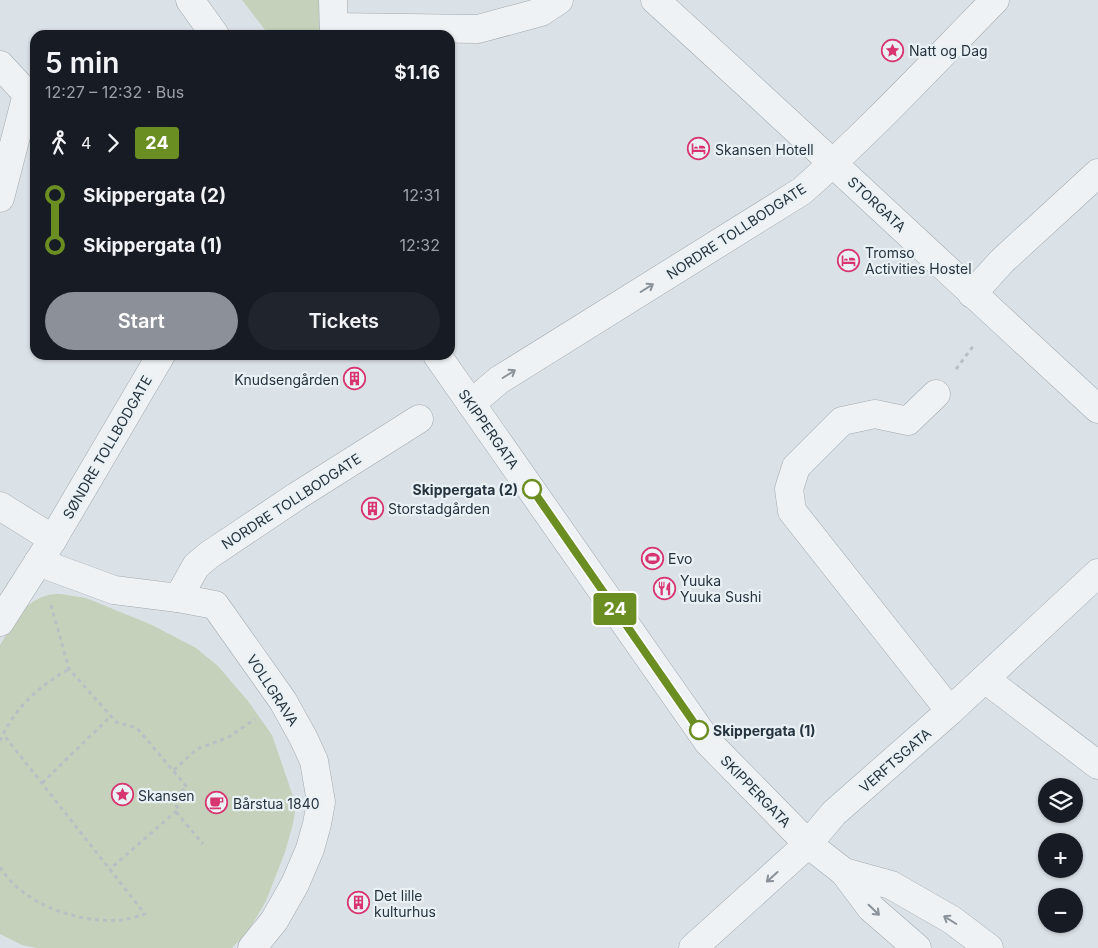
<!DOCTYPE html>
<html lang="en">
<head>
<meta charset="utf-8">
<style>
	:root { --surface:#171b24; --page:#20242c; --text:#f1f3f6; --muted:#9ea1a6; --accent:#8c9099 }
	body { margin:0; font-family:Inter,sans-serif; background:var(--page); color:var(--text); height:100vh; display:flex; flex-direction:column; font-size:19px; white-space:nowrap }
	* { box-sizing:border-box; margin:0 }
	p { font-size:16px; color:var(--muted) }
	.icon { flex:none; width:28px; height:28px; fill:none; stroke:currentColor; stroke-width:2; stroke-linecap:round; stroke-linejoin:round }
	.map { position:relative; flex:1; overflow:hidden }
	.panel { position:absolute; left:30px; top:30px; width:425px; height:330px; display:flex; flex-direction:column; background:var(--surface); border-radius:15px; box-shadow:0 1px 4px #0004 }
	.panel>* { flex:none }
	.badge { padding:0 10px; border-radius:4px; font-size:18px; line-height:32px }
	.tools { position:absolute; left:1038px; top:778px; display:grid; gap:10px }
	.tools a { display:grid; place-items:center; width:45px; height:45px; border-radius:50%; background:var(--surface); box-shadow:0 1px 4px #0004; font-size:25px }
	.map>.badge { position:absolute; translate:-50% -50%; box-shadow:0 0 0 2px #fff }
	.legs { display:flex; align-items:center; gap:8px; height:55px; padding:0 15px; font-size:16px }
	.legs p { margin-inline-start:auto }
	.summary { display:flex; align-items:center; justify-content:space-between; height:85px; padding:0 15px }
	h1 { font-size:28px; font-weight:600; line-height:38px }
	.cta { display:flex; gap:10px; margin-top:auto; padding:10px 15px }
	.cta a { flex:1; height:58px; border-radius:30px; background:var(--accent); color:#fff; font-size:20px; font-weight:600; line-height:58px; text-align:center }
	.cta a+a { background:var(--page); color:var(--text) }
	ul { padding:0 15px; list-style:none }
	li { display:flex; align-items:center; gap:18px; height:50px; font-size:19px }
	li i { display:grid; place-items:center; width:8px; height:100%; margin:0 6px; background:currentColor }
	li i::after { content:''; width:12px; height:12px; margin:-6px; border:4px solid; border-radius:50%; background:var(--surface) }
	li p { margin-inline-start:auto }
	li:first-child i { background:linear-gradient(#0000 50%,currentColor 0) }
	li:last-child i { background:linear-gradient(currentColor 50%,#0000 0) }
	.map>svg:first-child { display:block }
	.green { fill:#c6d1bb }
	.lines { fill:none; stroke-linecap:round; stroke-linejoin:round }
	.minor-casing { stroke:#a0aab1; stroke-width:29 }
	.path { stroke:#b9c0c5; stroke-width:3; stroke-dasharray:4 4; stroke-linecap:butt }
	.minor { stroke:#eef2f5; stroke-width:28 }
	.oneway { stroke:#89929a }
	.line-1-casing { stroke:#fff; stroke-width:11 }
	.line-1 { stroke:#6b8e23; stroke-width:8 }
	.stop-1-dot { fill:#fff; stroke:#6b8e23; stroke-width:2.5 }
	.labels { text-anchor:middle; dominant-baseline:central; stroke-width:4.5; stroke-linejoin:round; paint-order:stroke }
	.poi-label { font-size:14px; fill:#24333e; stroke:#eaf1f5; text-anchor:start }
	.street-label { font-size:14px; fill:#24333e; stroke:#eaf1f5 }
	.stop-label { font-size:14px; font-weight:bold; fill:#24333e; stroke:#eaf1f5; text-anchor:end }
</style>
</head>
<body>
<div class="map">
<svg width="1098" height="948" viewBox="0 0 1098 948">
	<rect width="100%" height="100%" fill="#dbe2e7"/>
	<!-- green -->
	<g class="green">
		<path d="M242,0H320L322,35H269Z"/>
		<path d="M61,594L86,598L152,625L196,648L218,666L248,701L272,735L296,805L293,824L285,852L266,901L249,930L232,948H37L22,945L0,934V645C12,627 22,603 45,596C50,594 56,594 61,594Z"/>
	</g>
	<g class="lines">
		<defs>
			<g id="minor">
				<path d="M190,0L215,35"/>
				<path d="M333,0L334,35"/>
				<path d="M655,0C804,135 950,273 1098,409"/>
				<path d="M334,27L478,29L541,12L559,0"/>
				<path d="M0,65L27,94L35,106"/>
				<path d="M0,198L27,94"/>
				<path d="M972,294L1002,261L1098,173"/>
				<path d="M437,355L708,742L808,844L844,872L871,908L917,948"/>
				<path d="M936,394L908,421L875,414L842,421L796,467L789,489L792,511L950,711"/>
				<path d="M471,404L499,380L802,191C870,131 931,65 995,0"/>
				<path d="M0,506L53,539"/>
				<path d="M38,562L114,590L178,598L215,605L283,701L304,739L314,761L321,802L317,824L310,849L295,884L274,921L252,948"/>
				<path d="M178,598L196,566L209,555L297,496L419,419"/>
				<path d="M0,622L53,539L161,355"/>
				<path d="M985,679L1098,765"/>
				<path d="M844,872L891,885L952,920L989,948"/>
				<path d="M693,948L808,844L834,813L950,711L1098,573"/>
			</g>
		</defs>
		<!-- minor casing -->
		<use href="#minor" class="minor-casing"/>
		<!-- path -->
		<g class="path">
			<path d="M956,369L974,345"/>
			<path d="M51,605L69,669L116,722L137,728L187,787L171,800L179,809L110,869"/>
			<path d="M0,741C14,708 39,686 69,669"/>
			<path d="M174,770L197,749L229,737L255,719"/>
			<path d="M42,783L110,717"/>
			<path d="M176,812L203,844"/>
			<path d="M0,867C23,905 80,924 123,920C130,919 138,916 145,914L3,734"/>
		</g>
		<!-- minor -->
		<use href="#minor" class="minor"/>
	</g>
	<!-- one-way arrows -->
	<defs><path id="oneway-shaft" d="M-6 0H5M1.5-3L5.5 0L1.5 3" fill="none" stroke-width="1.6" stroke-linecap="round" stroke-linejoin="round" transform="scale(1.25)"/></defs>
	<g class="oneway">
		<use href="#oneway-shaft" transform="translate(647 288) rotate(-32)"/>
		<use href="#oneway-shaft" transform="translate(509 374) rotate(-32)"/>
		<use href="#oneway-shaft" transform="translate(772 877) rotate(138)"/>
		<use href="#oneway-shaft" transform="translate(874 910) rotate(44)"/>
		<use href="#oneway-shaft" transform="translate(950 920) rotate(-148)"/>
	</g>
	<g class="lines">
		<defs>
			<path id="line-1" d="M532,489L699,730"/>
		</defs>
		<!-- line-1 casing -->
		<use href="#line-1" class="line-1-casing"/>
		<!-- line-1 -->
		<use href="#line-1" class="line-1"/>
	</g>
	<!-- icons -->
	<defs>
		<symbol id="sight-ring" viewBox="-11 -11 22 22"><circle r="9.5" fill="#eaf1f5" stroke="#d73470" stroke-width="1.5"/><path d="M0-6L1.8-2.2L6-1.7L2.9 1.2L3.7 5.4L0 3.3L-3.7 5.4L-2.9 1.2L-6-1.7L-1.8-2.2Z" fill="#d73470"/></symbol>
		<symbol id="hotel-ring" viewBox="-11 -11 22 22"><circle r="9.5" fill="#eaf1f5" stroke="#d73470" stroke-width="1.5"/><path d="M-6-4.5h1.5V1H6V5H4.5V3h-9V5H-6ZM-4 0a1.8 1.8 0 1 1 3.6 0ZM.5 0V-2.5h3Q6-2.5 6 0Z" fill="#d73470"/></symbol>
		<symbol id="building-ring" viewBox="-11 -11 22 22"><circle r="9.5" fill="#eaf1f5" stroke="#d73470" stroke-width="1.5"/><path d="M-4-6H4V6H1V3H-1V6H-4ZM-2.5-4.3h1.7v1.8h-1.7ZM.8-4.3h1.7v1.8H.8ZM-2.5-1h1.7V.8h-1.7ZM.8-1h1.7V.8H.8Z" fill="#d73470"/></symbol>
		<symbol id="stadium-ring" viewBox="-11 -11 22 22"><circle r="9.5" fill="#eaf1f5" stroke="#d73470" stroke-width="1.5"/><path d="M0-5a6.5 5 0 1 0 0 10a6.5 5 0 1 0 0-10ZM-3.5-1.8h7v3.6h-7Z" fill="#d73470"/></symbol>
		<symbol id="restaurant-ring" viewBox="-11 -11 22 22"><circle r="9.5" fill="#eaf1f5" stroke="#d73470" stroke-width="1.5"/><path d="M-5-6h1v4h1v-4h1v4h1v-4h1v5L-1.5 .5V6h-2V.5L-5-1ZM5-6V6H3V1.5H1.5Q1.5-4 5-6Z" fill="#d73470"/></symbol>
		<symbol id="cafe-ring" viewBox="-11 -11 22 22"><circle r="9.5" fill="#eaf1f5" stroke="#d73470" stroke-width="1.5"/><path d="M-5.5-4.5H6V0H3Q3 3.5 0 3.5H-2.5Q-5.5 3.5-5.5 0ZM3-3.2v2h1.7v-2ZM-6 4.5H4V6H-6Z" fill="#d73470"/></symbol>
	</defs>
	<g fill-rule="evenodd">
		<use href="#sight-ring" x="880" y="38" width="25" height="25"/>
		<use href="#hotel-ring" x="686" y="136" width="25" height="25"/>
		<use href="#hotel-ring" x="836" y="248" width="25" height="25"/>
		<use href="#building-ring" x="342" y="366" width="25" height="25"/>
		<use href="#building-ring" x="360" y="496" width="25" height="25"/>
		<use href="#stadium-ring" x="640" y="546" width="25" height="25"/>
		<use href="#restaurant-ring" x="652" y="576" width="25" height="25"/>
		<use href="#sight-ring" x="110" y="782" width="25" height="25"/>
		<use href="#cafe-ring" x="204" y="790" width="25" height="25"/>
		<use href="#building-ring" x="346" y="890" width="25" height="25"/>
	</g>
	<!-- markers -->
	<g class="stop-1-dot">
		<circle cx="532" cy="489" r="9"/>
		<circle cx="699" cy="730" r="9"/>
	</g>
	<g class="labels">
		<!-- poi labels -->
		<g class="poi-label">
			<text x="909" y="50">Natt og Dag</text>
			<text x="715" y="149">Skansen Hotell</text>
			<text x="865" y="252">Tromso<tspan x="865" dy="16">Activities Hostel</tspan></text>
			<text x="339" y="379" text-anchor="end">Knudsengården</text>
			<text x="388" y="508">Storstadgården</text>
			<text x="668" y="558">Evo</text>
			<text x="680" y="580">Yuuka<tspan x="680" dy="16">Yuuka Sushi</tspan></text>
			<text x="138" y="795">Skansen</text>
			<text x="233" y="803">Bårstua 1840</text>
			<text x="374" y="895">Det lille<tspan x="374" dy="16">kulturhus</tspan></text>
		</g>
		<!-- street labels -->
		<g class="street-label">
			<text transform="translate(877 204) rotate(43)">STORGATA</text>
			<text transform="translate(736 231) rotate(-33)">NORDRE TOLLBODGATE</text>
			<text transform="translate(489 429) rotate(55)">SKIPPERGATA</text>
			<text transform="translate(107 447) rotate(-60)">SØNDRE TOLLBODGATE</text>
			<text transform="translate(291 501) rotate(-33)">NORDRE TOLLBODGATE</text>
			<text transform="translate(273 690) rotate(57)">VOLLGRAVA</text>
			<text transform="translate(895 760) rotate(-41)">VERFTSGATA</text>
			<text transform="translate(756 791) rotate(46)">SKIPPERGATA</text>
		</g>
		<!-- stop labels -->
		<g class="stop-label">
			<text x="518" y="489">Skippergata (2)</text>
			<text x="713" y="730" text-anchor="start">Skippergata (1)</text>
		</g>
	</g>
</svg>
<div class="tools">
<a><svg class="icon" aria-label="layers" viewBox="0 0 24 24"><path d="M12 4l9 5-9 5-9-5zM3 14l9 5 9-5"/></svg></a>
<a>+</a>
<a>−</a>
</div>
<b class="badge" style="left:615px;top:609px;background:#6b8e23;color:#fff">24</b>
<section class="panel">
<div class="summary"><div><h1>5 min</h1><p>12:27 – 12:32 · Bus</p></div><b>$1.16</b></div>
<div class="legs"><svg class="icon" aria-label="walk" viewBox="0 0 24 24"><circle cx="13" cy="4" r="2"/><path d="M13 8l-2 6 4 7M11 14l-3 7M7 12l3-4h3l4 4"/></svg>4<svg class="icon" aria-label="forward" viewBox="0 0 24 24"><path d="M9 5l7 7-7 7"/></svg><b class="badge" style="background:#6b8e23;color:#fff">24</b></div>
<ul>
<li><i style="color:#6b8e23"></i><b>Skippergata (2)</b><p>12:31</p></li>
<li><i style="color:#6b8e23"></i><b>Skippergata (1)</b><p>12:32</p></li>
</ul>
<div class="cta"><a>Start</a><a>Tickets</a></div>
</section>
</div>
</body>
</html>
